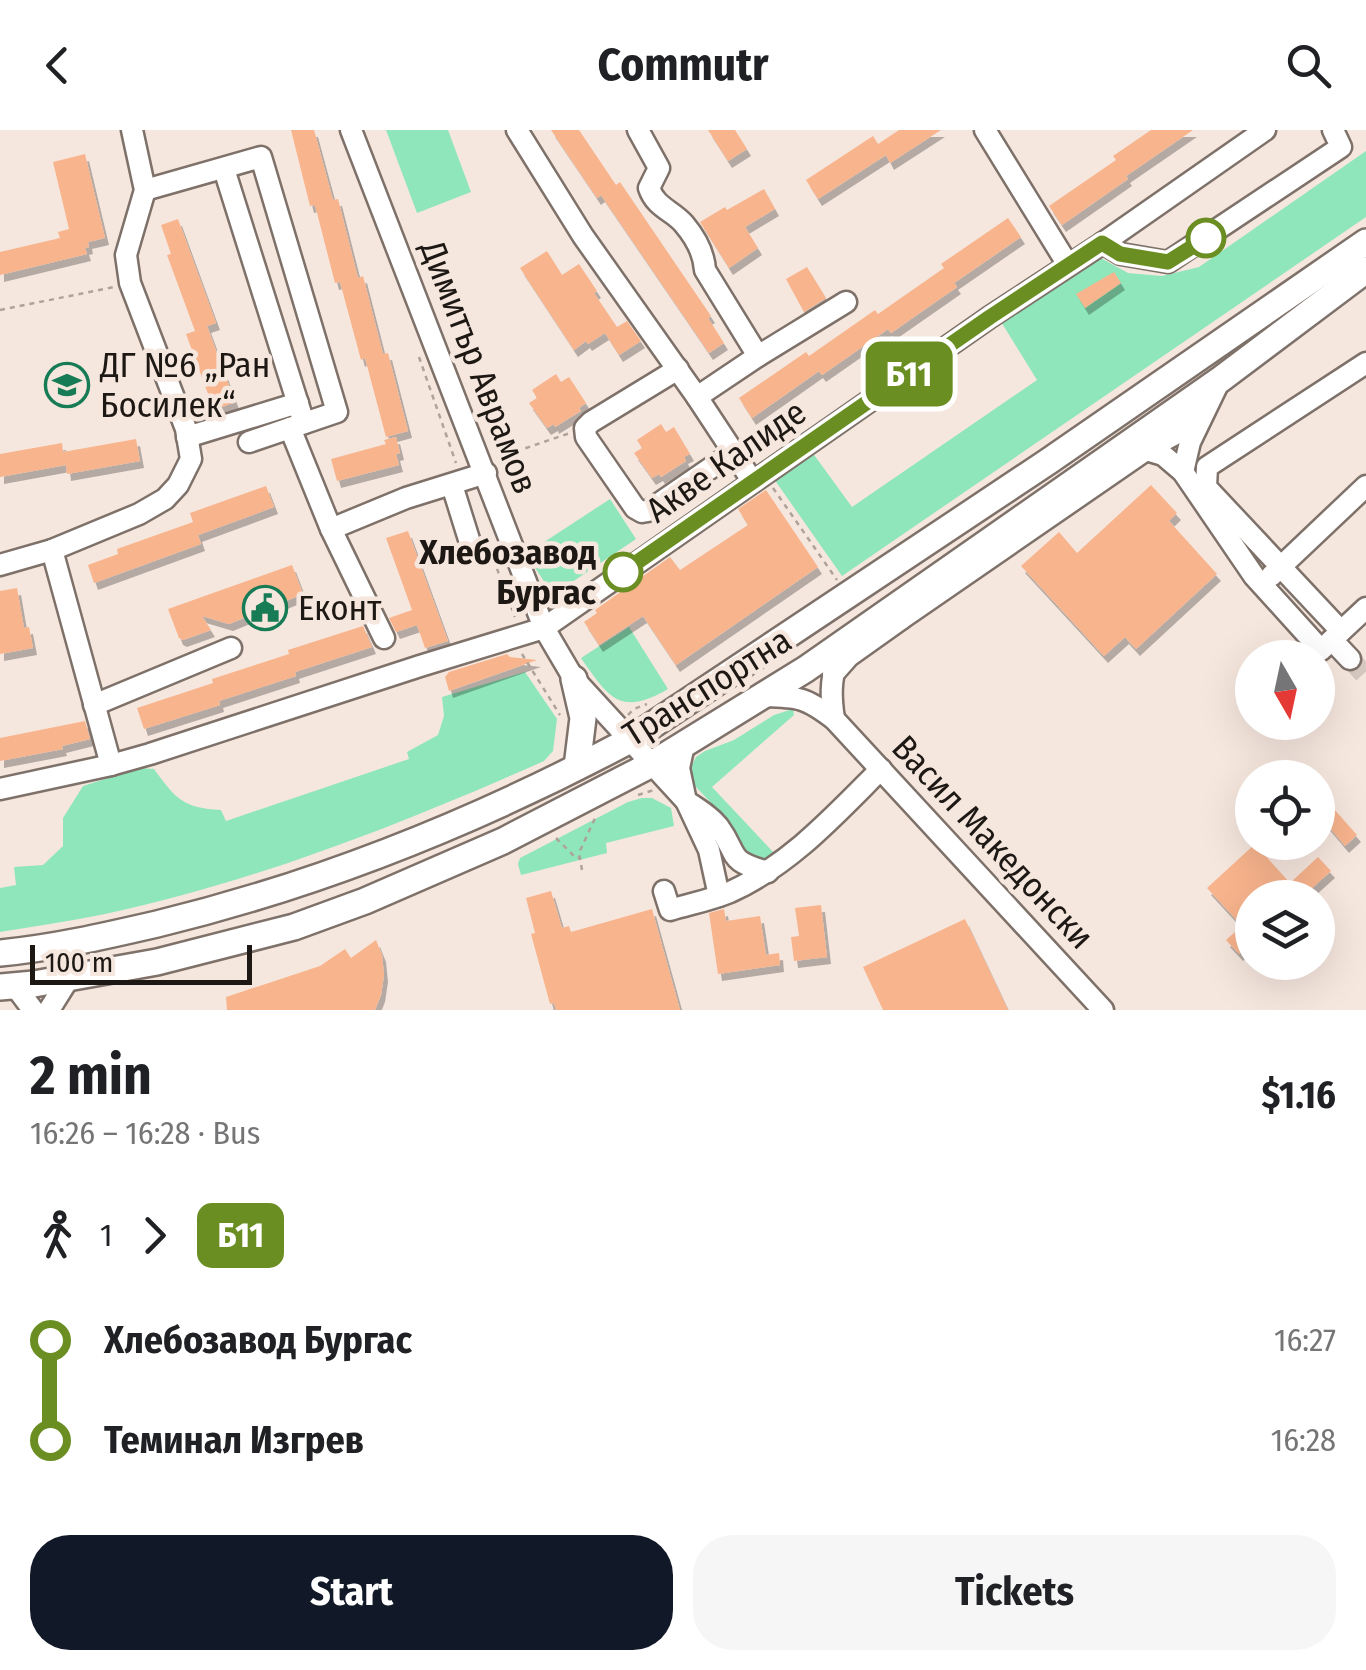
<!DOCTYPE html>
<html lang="en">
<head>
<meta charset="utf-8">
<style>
	:root { --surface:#fff; --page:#f6f6f6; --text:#202124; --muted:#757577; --accent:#111827 }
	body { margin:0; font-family:"Fira Sans Condensed",sans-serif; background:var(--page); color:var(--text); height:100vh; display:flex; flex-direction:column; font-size:38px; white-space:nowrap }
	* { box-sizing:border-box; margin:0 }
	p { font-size:32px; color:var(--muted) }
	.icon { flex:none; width:55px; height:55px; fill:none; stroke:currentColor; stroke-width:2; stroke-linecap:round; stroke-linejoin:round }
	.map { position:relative; height:880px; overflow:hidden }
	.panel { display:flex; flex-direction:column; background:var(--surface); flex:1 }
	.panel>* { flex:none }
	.badge { padding:0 20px; border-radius:15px; font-size:35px; line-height:65px }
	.needle { width:65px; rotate:171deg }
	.tools { position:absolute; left:1235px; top:510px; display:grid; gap:20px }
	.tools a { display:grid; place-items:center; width:100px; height:100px; border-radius:50%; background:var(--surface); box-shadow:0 10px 40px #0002; font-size:50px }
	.scale { position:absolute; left:30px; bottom:25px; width:222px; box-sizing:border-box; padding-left:10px; border:5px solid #1d1814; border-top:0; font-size:28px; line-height:35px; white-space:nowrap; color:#1d1814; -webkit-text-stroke:8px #f6e7de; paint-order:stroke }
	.map>.badge { position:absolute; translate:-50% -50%; box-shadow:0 0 0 5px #fff }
	.legs { display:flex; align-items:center; gap:15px; height:110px; padding:0 30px; font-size:32px }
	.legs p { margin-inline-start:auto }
	.head { display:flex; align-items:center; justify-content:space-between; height:170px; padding:0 30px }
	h1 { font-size:55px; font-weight:700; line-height:75px }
	.primary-button { display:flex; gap:20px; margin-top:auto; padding:20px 30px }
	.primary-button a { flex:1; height:115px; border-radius:40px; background:var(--accent); color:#fff; font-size:40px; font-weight:700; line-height:115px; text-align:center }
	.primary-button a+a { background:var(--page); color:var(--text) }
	ul { padding:0 30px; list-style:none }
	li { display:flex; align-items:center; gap:35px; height:100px; font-size:38px }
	li i { display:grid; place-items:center; width:15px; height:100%; margin:0 12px; background:currentColor }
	li i::after { content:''; width:25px; height:25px; margin:-12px; border:8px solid; border-radius:50%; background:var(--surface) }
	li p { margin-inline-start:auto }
	li:first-child i { background:linear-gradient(#0000 50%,currentColor 0) }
	li:last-child i { background:linear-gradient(currentColor 50%,#0000 0) }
	header { display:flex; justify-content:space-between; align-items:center; height:130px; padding:0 30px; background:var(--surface); font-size:45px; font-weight:700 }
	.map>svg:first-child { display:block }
	.green { fill:#8ee6ba }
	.building { fill:#f8b48d; filter:url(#shadow) }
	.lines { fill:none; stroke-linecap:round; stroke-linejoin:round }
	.minor-tunnel { stroke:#d5c8c0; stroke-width:20; stroke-dasharray:20 10; stroke-linecap:butt }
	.minor-casing { stroke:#7e7169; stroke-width:25 }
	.major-casing { stroke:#7e7169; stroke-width:30 }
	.path { stroke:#aea39b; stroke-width:2.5; stroke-dasharray:5 5; stroke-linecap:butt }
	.minor { stroke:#fff; stroke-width:20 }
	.major { stroke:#fff; stroke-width:25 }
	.line-1-casing { stroke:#fff; stroke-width:22 }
	.line-1 { stroke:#6b8e23; stroke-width:15 }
	.stop-1-dot { fill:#fff; stroke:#6b8e23; stroke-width:5 }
	.labels { text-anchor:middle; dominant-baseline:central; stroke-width:9; stroke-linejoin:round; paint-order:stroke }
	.poi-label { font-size:35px; fill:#1d1814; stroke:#f6e7de; text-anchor:start }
	.street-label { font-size:35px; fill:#1d1814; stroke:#f6e7de }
	.stop-label { font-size:35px; font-weight:bold; fill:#1d1814; stroke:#f6e7de; text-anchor:end }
</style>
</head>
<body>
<header><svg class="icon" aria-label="back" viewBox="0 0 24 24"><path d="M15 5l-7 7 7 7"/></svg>Commutr<svg class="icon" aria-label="search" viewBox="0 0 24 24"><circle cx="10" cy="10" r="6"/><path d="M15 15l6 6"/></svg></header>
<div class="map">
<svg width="1366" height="880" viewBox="0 0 1366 880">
	<defs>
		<filter id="shadow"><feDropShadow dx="4" dy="7" stdDeviation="0" flood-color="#0004"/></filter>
	</defs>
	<rect width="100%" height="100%" fill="#f6e7de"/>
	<!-- green -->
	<g class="green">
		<path d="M386,0H448L471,62L417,83Z"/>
		<path d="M1366,21V87L842,446L774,349L812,322L852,377L1037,250L995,182L1099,127L1128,143L1162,146L1199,137Z"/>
		<path d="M610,369L636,409L553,465L526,424Z"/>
		<path d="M629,497L668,559C620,587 609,568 581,528Z"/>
		<path d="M525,542L557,589L553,621L544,631C404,693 255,752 105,784C71,791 35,796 0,802V758L16,755L14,737L43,735L63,716V688L83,656L140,638L154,639C176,669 183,678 221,680L226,691L409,629L407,622L438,605L444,586L442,567Z"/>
		<path d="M793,579L794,585L712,657L775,724L758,731L743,724L718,680L694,655L690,644L692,635L696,627L705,621L734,610L774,585Z"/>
		<path d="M642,668H652L671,678L674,696L606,713L607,723L521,745L518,734L520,728L628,672Z"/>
	</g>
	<!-- building -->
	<g class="building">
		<path d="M291,0H314L333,70L338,69L358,148L363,146L383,224L388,223L408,301L386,307L365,228L361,230L340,152L335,153L315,75L310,76Z"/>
		<path d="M551,0H579L616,55L620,52L711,186L708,188L724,213L709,223L601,65L597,68Z"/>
		<path d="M708,0H735L747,19L728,31Z"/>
		<path d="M899,0H941L890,33L886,25L818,69L806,50L873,6L878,14Z"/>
		<path d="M1151,0H1193L1126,46L1128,49L1062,95L1049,76L1116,30L1113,26Z"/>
		<path d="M85,24L105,108L88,112L89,117L85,118L87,124L0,145V122L60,108L58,102L69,99L53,32Z"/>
		<path d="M764,59L775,79L745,97L758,118L729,138L700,92L725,77L727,80Z"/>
		<path d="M1008,88L1021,107L954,153L957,157L891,203L888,199L822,245L819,241L752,288L739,268L806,222L809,226L875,180L878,184L944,138L941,134Z"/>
		<path d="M178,89L216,193L207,196L235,272L214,280L186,204L195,201L167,125L171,124L161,95Z"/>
		<path d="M547,121L562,145L579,134L597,161L594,163L617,197L627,191L641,211L619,225L605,203L588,214L586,211L574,220L520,138Z"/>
		<path d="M807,137L826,168L804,182L786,149Z"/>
		<path d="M1114,142L1121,153L1085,178L1076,164Z"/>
		<path d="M556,244L561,252L569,247L586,273L579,278L581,281L571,287L555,297L554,294L547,298L529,273L537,268L532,260Z"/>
		<path d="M661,294L666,302L674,297L690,324L684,327L686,331L661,347L659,344L652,348L634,323L642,318L637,310Z"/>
		<path d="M396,307L400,323L396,324L399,335L337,351L331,329L386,314L384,310Z"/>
		<path d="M136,309L140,331L67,344L66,335L0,347V324L62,313L63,322Z"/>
		<path d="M1151,355L1177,383L1169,391L1217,444L1136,519L1125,507L1104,526L1021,436L1059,402L1077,423Z"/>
		<path d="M266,356L274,377L198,405L201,414L94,453L88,435L118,424L117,419L193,392L190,383Z"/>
		<path d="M766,360L818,437L676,535L643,486L599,515L584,492L597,483L595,480L670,427L680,440L748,395L738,379Z"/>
		<path d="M408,401L448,511L425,518L417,495L396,502L389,488L412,480L386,408Z"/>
		<path d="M292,435L303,464L229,494L202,486L211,500L183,510L179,508L168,479Z"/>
		<path d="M17,458L24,498L29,497L33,518L0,524V461Z"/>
		<path d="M363,496L372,517L295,542L296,546L219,571L220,575L144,599L137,578L213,553L212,549L289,524L288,520Z"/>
		<path d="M507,524L510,527L537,530L449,561L445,547L449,542Z"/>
		<path d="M85,591L90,609L62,616L63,619L0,631V608Z"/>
		<path d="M1318,661L1357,705L1345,716L1318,684Z"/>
		<path d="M1255,714L1290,753L1318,727L1331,741L1301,768H1252V811L1239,824L1226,810L1242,796L1207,758Z"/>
		<path d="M551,761L562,798L569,796L571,802L652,779L680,880H556L554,873L550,874L531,804L535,803L526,768Z"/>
		<path d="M821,775L827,827L794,831L791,807L799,806L795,778Z"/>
		<path d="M724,779L726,791L760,786L766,825L779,823L780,835L718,844L709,783Z"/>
		<path d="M965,789L1008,880H883L863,837Z"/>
		<path d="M376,810L382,825L384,845L381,865L375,880H227L226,867L320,836L345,819L351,828Z"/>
	</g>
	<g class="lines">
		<!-- minor-tunnel -->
		<path class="minor-tunnel" d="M1350,529L1366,546"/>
		<defs>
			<g id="minor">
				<path d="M351,0L544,498L574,549L686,671L709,720L719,766"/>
				<path d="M517,0L583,106L697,267L753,352"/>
				<path d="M638,0L659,38L649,58C656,78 672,80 684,94C695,107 704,124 705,140L758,226L697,267"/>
				<path d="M985,0L1068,135"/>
				<path d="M224,39L304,293"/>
				<path d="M145,60L261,27L337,282L290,298L331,399L384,508"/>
				<path d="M1103,113L1121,124L1168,132L1341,17L1333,0"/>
				<path d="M758,226L846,172"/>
				<path d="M678,239L591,292L585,298L586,307L635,378L642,382L648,381L734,322"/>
				<path d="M187,307L298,273"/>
				<path d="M249,312L290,298"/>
				<path d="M1146,320L1183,300L1198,285"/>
				<path d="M1183,342L1190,312L1219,252"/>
				<path d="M452,355L472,419"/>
				<path d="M331,399L406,368L486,343"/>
				<path d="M52,420L111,635"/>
				<path d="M0,435L52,420L139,384L165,369L178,355L191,329L186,299L130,153L126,125L145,60L132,0"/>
				<path d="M1271,446L1366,356"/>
				<path d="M877,489H901L1146,320L1163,325L1183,342L1254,446L1321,520L1366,478"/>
				<path d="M1341,501L1206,357L1207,337L1366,233"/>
				<path d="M1332,510L1350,529"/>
				<path d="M833,544L849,526L901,489"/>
				<path d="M764,566C799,567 805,567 834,589L1103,880"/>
				<path d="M94,575L231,518"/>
				<path d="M834,589C831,569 830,551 837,532"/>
				<path d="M684,615L679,638L686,671C698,679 709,685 718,696C740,726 725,730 768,742"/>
				<path d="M0,659L111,635L150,624L420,536L544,498L990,187L1103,113L1265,0"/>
				<path d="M664,761L670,780C690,774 711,770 730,762C790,735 835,685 881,639"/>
				<path d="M15,856L33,880"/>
				<path d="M49,880L69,848"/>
			</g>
			<g id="major">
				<path d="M574,549L583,588L577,637"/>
				<path d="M0,823C53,818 105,806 157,794C322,754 480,690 630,610L1049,331L1366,112"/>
				<path d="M0,857L34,854L157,832L294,797L365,771L503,711L652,634L806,539L1221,249L1366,140"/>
			</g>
		</defs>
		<!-- minor casing -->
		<use href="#minor" class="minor-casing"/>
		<!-- major casing -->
		<use href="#major" class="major-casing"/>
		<!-- path -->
		<g class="path">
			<path d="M0,180L114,157"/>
			<path d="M419,227L456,333"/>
			<path d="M497,328L570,303"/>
			<path d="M773,358L837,450"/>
			<path d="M490,420L515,487"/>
			<path d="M522,524L560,585"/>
			<path d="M628,585L634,579L647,574"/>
			<path d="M638,665L654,660"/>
			<path d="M556,708L576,728H579"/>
			<path d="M582,740L579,723L596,686"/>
		</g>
		<!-- minor -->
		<use href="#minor" class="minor"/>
		<!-- major -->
		<use href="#major" class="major"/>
	</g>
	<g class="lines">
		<defs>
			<path id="line-1" d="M623,442L990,187L1102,113L1120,124L1168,132L1206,108"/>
		</defs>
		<!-- line-1 casing -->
		<use href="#line-1" class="line-1-casing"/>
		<!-- line-1 -->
		<use href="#line-1" class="line-1"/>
	</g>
	<!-- icons -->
	<defs>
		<symbol id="school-ring" viewBox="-11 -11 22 22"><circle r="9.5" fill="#f6e7de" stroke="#177c55" stroke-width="1.5"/><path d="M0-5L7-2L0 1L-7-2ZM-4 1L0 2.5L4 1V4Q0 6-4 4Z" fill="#177c55"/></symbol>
		<symbol id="civic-ring" viewBox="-11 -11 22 22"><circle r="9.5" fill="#f6e7de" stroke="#177c55" stroke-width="1.5"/><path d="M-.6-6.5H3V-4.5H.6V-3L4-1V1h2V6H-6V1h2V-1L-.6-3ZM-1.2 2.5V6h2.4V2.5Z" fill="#177c55"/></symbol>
	</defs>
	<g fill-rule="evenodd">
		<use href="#school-ring" x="42" y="230" width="50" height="50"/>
		<use href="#civic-ring" x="240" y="453" width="50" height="50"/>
	</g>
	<!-- markers -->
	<g class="stop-1-dot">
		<circle cx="1206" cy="108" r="18"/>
		<circle cx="623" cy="442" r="18"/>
	</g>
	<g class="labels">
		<!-- poi labels -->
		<g class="poi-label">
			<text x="100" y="235">ДГ №6 „Ран<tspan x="100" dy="40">Босилек“</tspan></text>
			<text x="298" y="478">Еконт</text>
		</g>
		<!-- street labels -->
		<g class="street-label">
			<text transform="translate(479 237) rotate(69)">Димитър Аврамов</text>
			<text transform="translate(726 331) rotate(-35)">Акве Калиде</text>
			<text transform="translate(707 557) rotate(-32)">Транспортна</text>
			<text transform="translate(993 712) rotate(47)">Васил Македонски</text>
		</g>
		<!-- stop labels -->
		<g class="stop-label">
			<text x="596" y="422">Хлебозавод<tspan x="596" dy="40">Бургас</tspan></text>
		</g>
	</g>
</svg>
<div class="tools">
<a><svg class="needle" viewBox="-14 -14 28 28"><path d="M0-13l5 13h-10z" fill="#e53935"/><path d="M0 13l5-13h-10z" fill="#757577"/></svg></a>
<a><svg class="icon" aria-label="locate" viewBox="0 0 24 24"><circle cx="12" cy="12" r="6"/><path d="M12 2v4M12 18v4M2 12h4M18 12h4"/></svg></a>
<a><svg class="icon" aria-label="layers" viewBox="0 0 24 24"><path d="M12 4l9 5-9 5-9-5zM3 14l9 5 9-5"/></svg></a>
</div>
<div class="scale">100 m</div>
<b class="badge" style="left:909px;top:244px;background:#6b8e23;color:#fff">Б11</b>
</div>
<section class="panel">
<div class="head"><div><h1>2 min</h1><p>16:26 – 16:28 · Bus</p></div><b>$1.16</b></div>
<div class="legs"><svg class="icon" aria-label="walk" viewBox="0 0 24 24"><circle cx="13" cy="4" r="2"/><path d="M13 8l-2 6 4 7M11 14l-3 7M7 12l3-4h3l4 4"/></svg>1<svg class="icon" aria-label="forward" viewBox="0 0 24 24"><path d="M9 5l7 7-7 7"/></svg><b class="badge" style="background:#6b8e23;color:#fff">Б11</b></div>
<ul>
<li><i style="color:#6b8e23"></i><b>Хлебозавод Бургас</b><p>16:27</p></li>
<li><i style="color:#6b8e23"></i><b>Теминал Изгрев</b><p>16:28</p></li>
</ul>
<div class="primary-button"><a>Start</a><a>Tickets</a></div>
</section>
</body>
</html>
